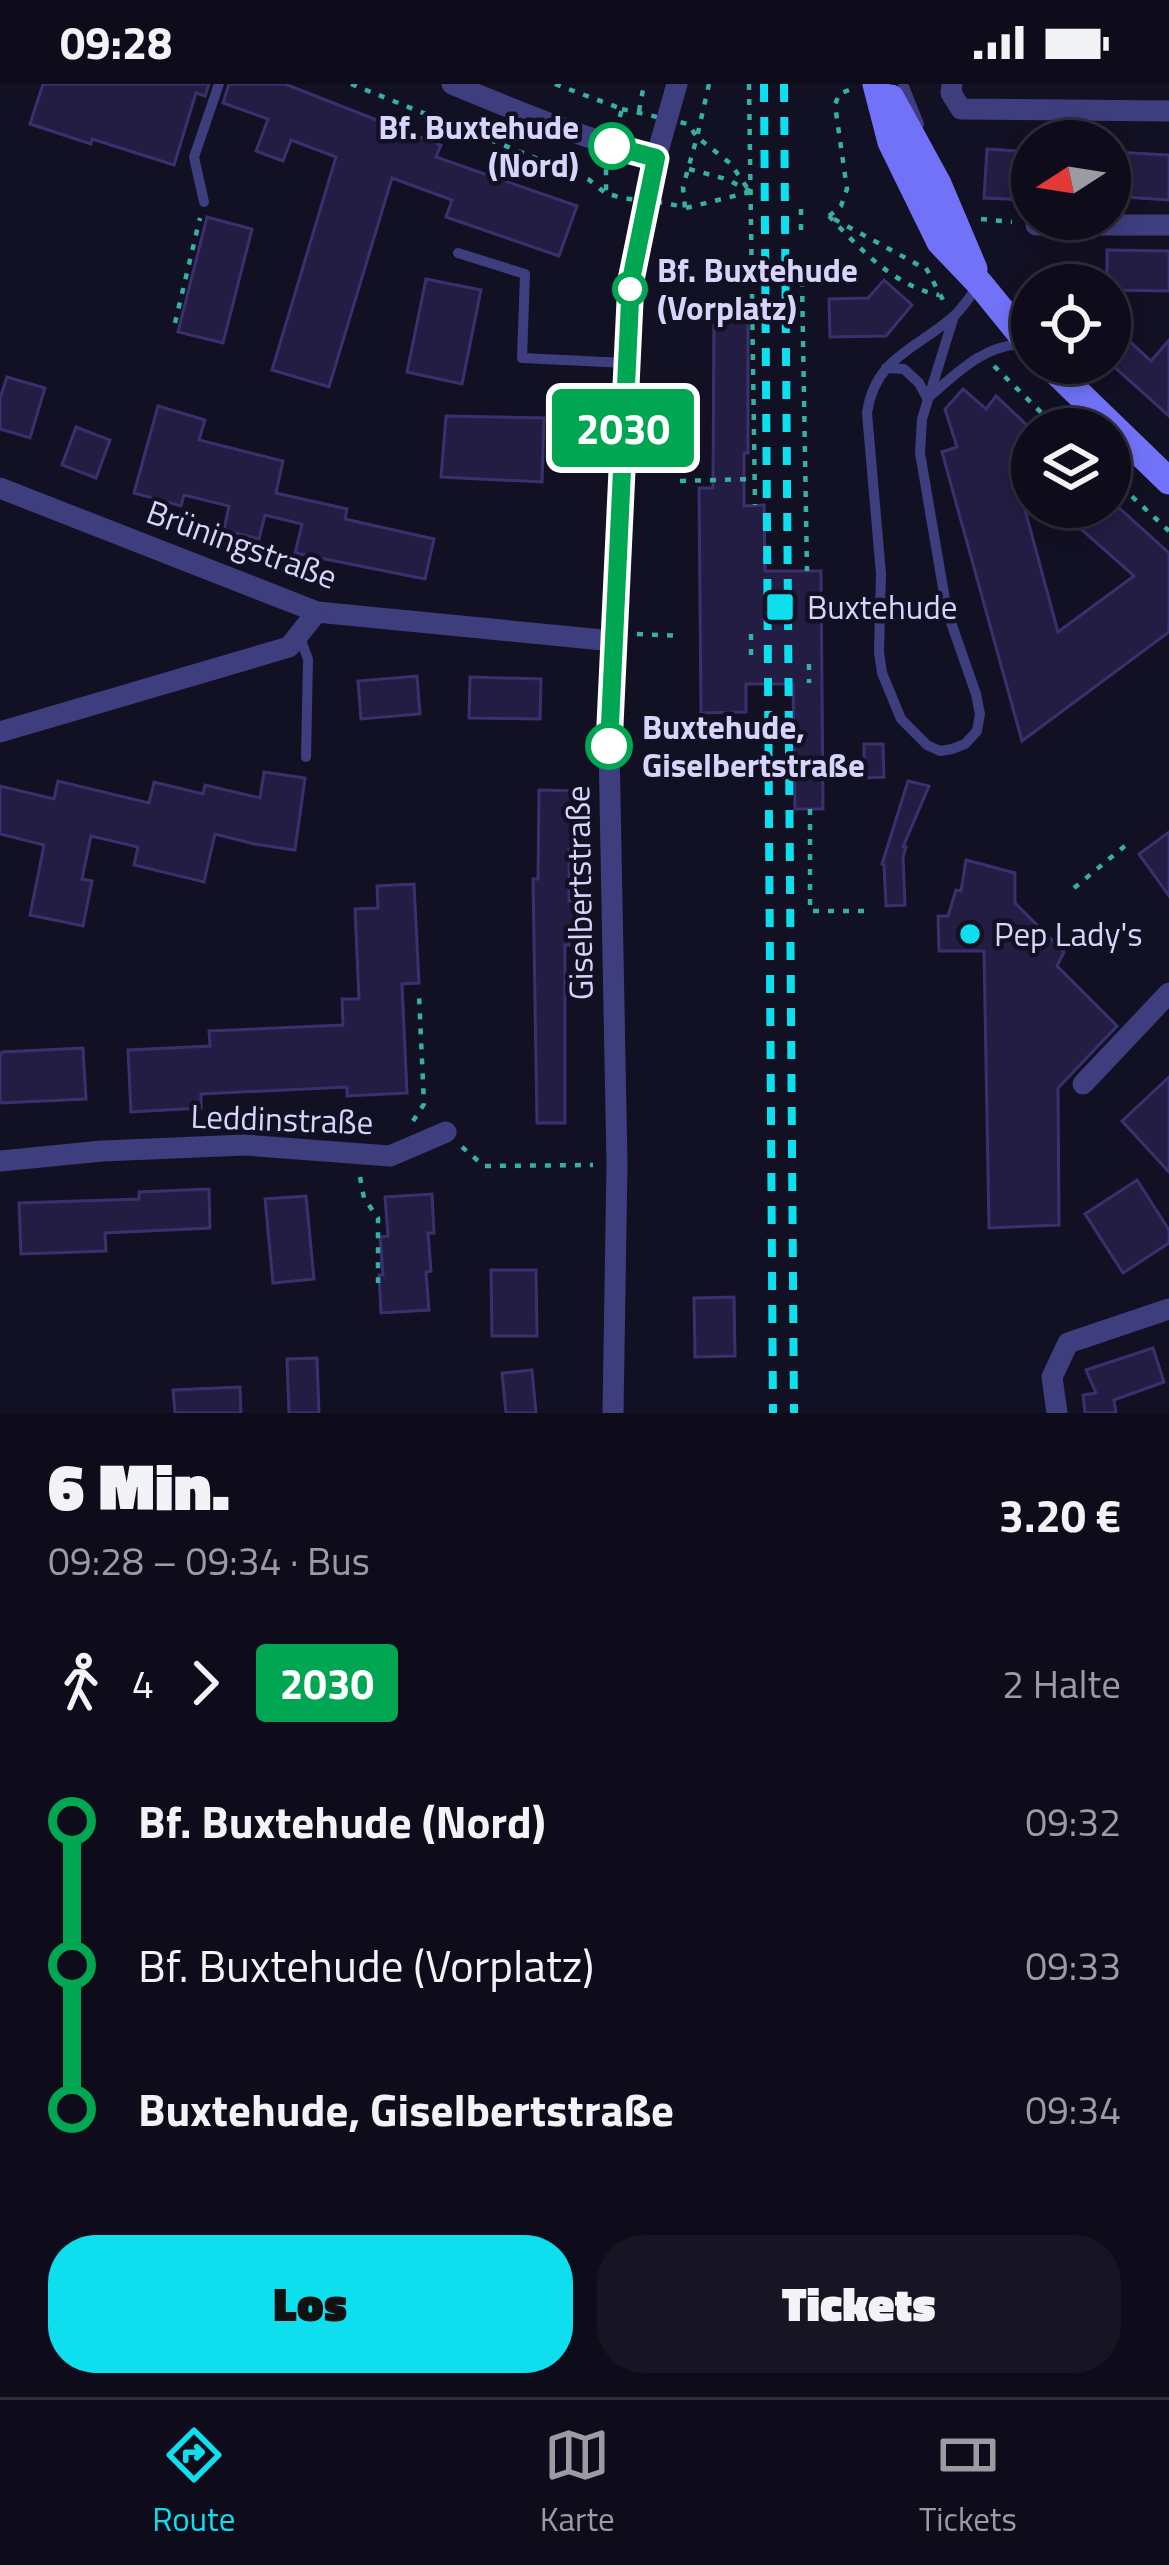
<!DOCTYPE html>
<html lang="de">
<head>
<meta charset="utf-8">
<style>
	:root { --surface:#0e0c1a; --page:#171523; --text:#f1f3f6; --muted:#9b9ba2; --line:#2e2c39; --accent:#0edfef }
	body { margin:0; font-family:"Titillium Web",sans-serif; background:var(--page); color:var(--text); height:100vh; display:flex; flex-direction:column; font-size:45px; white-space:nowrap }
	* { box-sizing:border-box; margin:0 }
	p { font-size:39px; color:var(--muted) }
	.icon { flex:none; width:66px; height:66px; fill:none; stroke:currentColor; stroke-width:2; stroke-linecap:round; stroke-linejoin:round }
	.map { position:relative; height:1329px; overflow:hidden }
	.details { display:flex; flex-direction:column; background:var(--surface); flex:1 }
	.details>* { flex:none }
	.badge { padding:0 24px; border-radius:9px; font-size:42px; line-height:78px }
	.needle { width:78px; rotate:258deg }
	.controls { position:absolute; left:1011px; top:36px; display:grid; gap:24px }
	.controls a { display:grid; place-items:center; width:120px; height:120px; border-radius:50%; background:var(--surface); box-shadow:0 6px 18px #0003,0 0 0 3px var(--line); font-size:60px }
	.map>.badge { position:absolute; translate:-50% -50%; box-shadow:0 0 0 6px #fff }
	.legs { display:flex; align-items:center; gap:18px; height:132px; padding:0 48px; font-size:39px }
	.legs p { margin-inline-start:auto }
	.overview { display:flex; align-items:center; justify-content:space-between; height:204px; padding:0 48px }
	h1 { font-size:66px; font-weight:800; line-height:90px }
	.action { display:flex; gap:24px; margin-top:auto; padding:24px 48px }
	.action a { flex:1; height:138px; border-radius:48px; background:var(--accent); color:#111; font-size:48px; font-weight:800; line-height:138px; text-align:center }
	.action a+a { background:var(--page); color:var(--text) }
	ul { padding:0 48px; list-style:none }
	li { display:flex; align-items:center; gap:42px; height:144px; font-size:45px }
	li i { display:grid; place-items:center; width:18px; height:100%; margin:0 15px; background:currentColor }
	li i::after { content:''; width:30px; height:30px; margin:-15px; border:9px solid; border-radius:50%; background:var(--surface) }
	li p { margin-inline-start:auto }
	li:first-child i { background:linear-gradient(#0000 50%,currentColor 0) }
	li:last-child i { background:linear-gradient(currentColor 50%,#0000 0) }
	.status { display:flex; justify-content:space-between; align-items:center; height:84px; padding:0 60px; background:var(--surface); direction:ltr }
	.status svg { height:33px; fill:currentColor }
	.tabs { display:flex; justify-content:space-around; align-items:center; height:168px; border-top:3px solid var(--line); background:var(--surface); font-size:33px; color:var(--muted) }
	.tabs a { display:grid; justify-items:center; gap:6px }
	.tabs .on { color:var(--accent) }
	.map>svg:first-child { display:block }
	.building { fill:#231d43; stroke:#3b306e; stroke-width:3 }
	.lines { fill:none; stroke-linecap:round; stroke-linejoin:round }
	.path { stroke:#36afa4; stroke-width:4.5; stroke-dasharray:6 9; stroke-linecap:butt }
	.lane { stroke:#3e3e7f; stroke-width:10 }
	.street { stroke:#3e3e7f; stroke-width:21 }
	.secondary { stroke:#7172f7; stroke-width:27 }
	.rail { stroke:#0edfef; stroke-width:8; stroke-dasharray:18 15; stroke-linecap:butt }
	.line-1-casing { stroke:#fff; stroke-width:27 }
	.line-1 { stroke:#00a651; stroke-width:18 }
	.stop-1-dot { fill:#fff; stroke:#00a651; stroke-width:6 }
	.poi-dot { fill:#0edfef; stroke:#121023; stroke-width:4.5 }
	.labels { text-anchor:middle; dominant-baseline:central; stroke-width:9; stroke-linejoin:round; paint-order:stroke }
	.stop-label { font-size:33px; font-weight:bold; fill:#d8d5fc; stroke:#121023; text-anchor:start }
	.street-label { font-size:33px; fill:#d8d5fc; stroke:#121023 }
	.poi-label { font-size:33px; fill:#d8d5fc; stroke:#121023; text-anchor:start }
</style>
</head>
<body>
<div class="status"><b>09:28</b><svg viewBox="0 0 49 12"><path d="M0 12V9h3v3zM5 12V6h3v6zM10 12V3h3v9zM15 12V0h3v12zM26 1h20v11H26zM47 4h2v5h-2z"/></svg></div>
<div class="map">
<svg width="1169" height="1329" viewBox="0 0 1169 1329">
	<rect width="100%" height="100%" fill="#121023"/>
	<!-- building -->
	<g class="building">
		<path d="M43,0H209L205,12L196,9L174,81L92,55L91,60L30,40Z"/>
		<path d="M229,0H285L441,61L436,73L577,122L559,172L446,133L452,116L392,94L329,303L272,286L336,73L291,56L283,77L256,67L268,35L223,19Z"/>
		<path d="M987,65L1032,68V116L984,114Z"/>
		<path d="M1115,68L1169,71V116L1110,112V69Z"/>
		<path d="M207,133L252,145L223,259L178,248Z"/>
		<path d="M1107,166L1169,167V207L1110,206V201H1107Z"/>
		<path d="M426,195L481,206L462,300L407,288Z"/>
		<path d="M884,196L912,221L886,252L830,253L829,215L868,214Z"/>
		<path d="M714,225H748V369H744V422L764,421L765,487H821L823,725H795L793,600H746V628L701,629L699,404H713Z"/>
		<path d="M1110,239L1151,277L1169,256V332L1110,279Z"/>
		<path d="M7,293L45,304L30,354L0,345V314Z"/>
		<path d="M963,305L986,325L996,312L1032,346V401L1014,385L1058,548L1134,492L1056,423H1118L1169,469V548L1022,657L942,368L957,363L945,325Z"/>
		<path d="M158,322L205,336L199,356L283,377L276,409L347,425L345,435L434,455L425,495L295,469L302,440L265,431L259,455L224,446L229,422L184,411L181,422L134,409Z"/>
		<path d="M446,332L544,334L542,398L441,393Z"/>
		<path d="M76,343L110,356L96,394L62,381Z"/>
		<path d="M417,592L420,630L361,635L358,597Z"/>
		<path d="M470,593L541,595L540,635L469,634Z"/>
		<path d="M864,660H883L884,693L864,694Z"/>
		<path d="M264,688L305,694L295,766L254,760L215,750L204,798L134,781L138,763L91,752L82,795L92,797L83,842L30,831L44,761L0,750V702L54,715L58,697L149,719L154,698L203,710L205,701L260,714Z"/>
		<path d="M908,697L929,702L903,763H906L903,773L905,821L886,822L884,781L882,780Z"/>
		<path d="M539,706L574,707L573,765H569V817H575L576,846H569V861H565V1039H537L533,795H538Z"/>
		<path d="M1169,748V812L1139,770Z"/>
		<path d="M966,776L1015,789V819L1064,868L1057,882L1117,942L1058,1004L1059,1141L989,1144L984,867H939L938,832H948L956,806L961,807Z"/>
		<path d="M414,800L419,899L402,900L407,1009L347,1012V1003L201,1010V1024L131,1028L128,966L210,962L209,947L343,941L342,915H359L355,825L378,824L377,802Z"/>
		<path d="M83,964L86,1015L0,1019V972L2,968Z"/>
		<path d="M1169,993V1088L1122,1037Z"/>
		<path d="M1137,1096L1169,1146V1159L1123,1189L1085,1130Z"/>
		<path d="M209,1105L210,1144L105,1149L106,1167L21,1170L19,1119L139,1115V1108Z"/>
		<path d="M432,1110L434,1149H428L431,1187L426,1188L429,1226L381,1229L379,1191H383L380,1153L388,1152L385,1113Z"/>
		<path d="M306,1112L314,1195L273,1199L265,1115Z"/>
		<path d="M491,1186H536L537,1252H492Z"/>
		<path d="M734,1213L735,1272L695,1273L694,1214Z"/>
		<path d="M1153,1264L1164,1298L1114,1316L1116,1329H1085L1083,1311L1096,1309L1086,1286Z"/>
		<path d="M317,1274L319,1329H289L287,1275Z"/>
		<path d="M532,1286L536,1329H506L502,1289Z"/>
		<path d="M240,1303L241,1329H175L173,1306Z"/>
	</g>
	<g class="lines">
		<!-- path -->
		<g class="path">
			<path d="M351,0L588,95L604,108"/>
			<path d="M555,0L622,25"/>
			<path d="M709,0L697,53L731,80L750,108"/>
			<path d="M749,0L755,421"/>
			<path d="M622,25L688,40L697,53L683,103L685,124C659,115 632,119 606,109V83Z"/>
			<path d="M639,27L644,0"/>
			<path d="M689,85L726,95L756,110"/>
			<path d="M686,124L750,108"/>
			<path d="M801,125V150"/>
			<path d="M829,132L841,122L847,105L835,21L839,10L849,6"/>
			<path d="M829,132C859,164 894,202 939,211"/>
			<path d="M834,135L924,184"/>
			<path d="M981,135L1012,138"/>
			<path d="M926,184L943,216"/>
			<path d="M802,197L807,487"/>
			<path d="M175,239L200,134"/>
			<path d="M994,282L1058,345"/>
			<path d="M1110,392L1169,447"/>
			<path d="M680,397L752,395"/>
			<path d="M637,550L682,552"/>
			<path d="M751,571V549"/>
			<path d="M809,580V599"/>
			<path d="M682,643L765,641"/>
			<path d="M810,725V827H871"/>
			<path d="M1074,804L1126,761"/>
			<path d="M413,1037L424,1020L419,911"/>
			<path d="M462,1063L484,1082L593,1081"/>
			<path d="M360,1093L364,1114L378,1134V1199"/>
		</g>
		<!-- lane -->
		<g class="lane">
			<path d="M903,0L919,40"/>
			<path d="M204,118L194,73L219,0"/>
			<path d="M458,169L525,190L522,274L626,279"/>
			<path d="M954,232L922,335L920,369L947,527L976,610L980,630L977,647L965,660L952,665L940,667L927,661L901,635L882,589L879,568L881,490L867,329C875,273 917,265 954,232C963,224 970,212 978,202"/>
			<path d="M886,284L904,285L919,299L927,314"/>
			<path d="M930,312C958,288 983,262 1021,260"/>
			<path d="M300,554L308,575L306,673"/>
		</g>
		<!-- street -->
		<g class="street">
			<path d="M452,0C519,28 585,55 656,74"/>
			<path d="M952,0L951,9L961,25L1169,27"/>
			<path d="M1036,141H1169"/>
			<path d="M0,404L317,528L613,557"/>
			<path d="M0,648L289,563L317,528"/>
			<path d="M1083,1000L1169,909"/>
			<path d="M0,1077L102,1067L245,1061L390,1072L446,1048"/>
			<path d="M613,1329L617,1080L609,662L613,548L631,196L656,74L677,0"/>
			<path d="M1057,1329L1052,1293L1068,1259L1169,1225"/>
		</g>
		<!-- secondary -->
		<g class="secondary">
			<path d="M876,0L891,58L940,158L980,200L1032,264"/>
			<path d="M891,14L938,100L974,185"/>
			<path d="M1047,279L1169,397"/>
		</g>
		<!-- rail -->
		<g class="rail">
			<path d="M764,0L773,1329"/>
			<path d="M784,0L794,1329"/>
		</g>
	</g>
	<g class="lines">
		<defs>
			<path id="line-1" d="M609,662L631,196L656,74L612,62"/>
		</defs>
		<!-- line-1 casing -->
		<use href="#line-1" class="line-1-casing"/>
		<!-- line-1 -->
		<use href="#line-1" class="line-1"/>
	</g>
	<!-- markers -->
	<g class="stop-1-dot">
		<circle cx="612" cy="62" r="21"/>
		<circle cx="630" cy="205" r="15"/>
		<circle cx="609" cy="662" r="21"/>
	</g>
	<g class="poi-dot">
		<rect x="765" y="508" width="30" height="30" rx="6"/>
		<circle cx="970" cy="850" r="12"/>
	</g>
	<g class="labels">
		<!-- stop labels -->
		<g class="stop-label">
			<text x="579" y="43" text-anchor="end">Bf. Buxtehude<tspan x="579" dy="38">(Nord)</tspan></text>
			<text x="657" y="186">Bf. Buxtehude<tspan x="657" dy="38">(Vorplatz)</tspan></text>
			<text x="642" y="643">Buxtehude,<tspan x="642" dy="38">Giselbertstraße</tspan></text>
		</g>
		<!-- street labels -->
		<g class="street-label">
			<text transform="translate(242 460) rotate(20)">Brüningstraße</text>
			<text transform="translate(579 809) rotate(-91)">Giselbertstraße</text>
			<text transform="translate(282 1035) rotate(2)">Leddinstraße</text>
		</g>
		<!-- poi labels -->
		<g class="poi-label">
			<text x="807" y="523">Buxtehude</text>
			<text x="994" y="850">Pep Lady's</text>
		</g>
	</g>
</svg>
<div class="controls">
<a><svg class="needle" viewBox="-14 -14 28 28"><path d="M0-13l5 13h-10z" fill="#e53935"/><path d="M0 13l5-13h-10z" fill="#9b9ba2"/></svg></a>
<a><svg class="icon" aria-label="locate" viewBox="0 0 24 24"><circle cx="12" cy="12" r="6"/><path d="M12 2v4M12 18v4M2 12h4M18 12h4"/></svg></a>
<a><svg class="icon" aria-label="layers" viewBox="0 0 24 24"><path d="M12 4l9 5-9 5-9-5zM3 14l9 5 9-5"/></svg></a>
</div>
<b class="badge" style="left:623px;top:344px;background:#00a651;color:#fff">2030</b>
</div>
<section class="details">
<div class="overview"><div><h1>6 Min.</h1><p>09:28 – 09:34 · Bus</p></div><b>3.20 €</b></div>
<div class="legs"><svg class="icon" aria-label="walk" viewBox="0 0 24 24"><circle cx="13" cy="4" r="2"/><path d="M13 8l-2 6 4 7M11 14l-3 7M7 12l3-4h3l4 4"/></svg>4<svg class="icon" aria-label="forward" viewBox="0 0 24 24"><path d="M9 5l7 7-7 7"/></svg><b class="badge" style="background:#00a651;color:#fff">2030</b><p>2 Halte</p></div>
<ul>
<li><i style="color:#00a651"></i><b>Bf. Buxtehude (Nord)</b><p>09:32</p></li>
<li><i style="color:#00a651"></i><span>Bf. Buxtehude (Vorplatz)</span><p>09:33</p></li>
<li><i style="color:#00a651"></i><b>Buxtehude, Giselbertstraße</b><p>09:34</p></li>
</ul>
<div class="action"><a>Los</a><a>Tickets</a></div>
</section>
<nav class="tabs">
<a class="on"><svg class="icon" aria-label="directions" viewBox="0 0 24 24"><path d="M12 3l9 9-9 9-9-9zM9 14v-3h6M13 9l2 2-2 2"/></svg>Route</a>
<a><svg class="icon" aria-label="map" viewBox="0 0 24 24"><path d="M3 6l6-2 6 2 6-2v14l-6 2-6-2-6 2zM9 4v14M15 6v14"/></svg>Karte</a>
<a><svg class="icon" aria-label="tickets" viewBox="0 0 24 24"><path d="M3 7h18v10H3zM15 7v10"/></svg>Tickets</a>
</nav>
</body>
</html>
